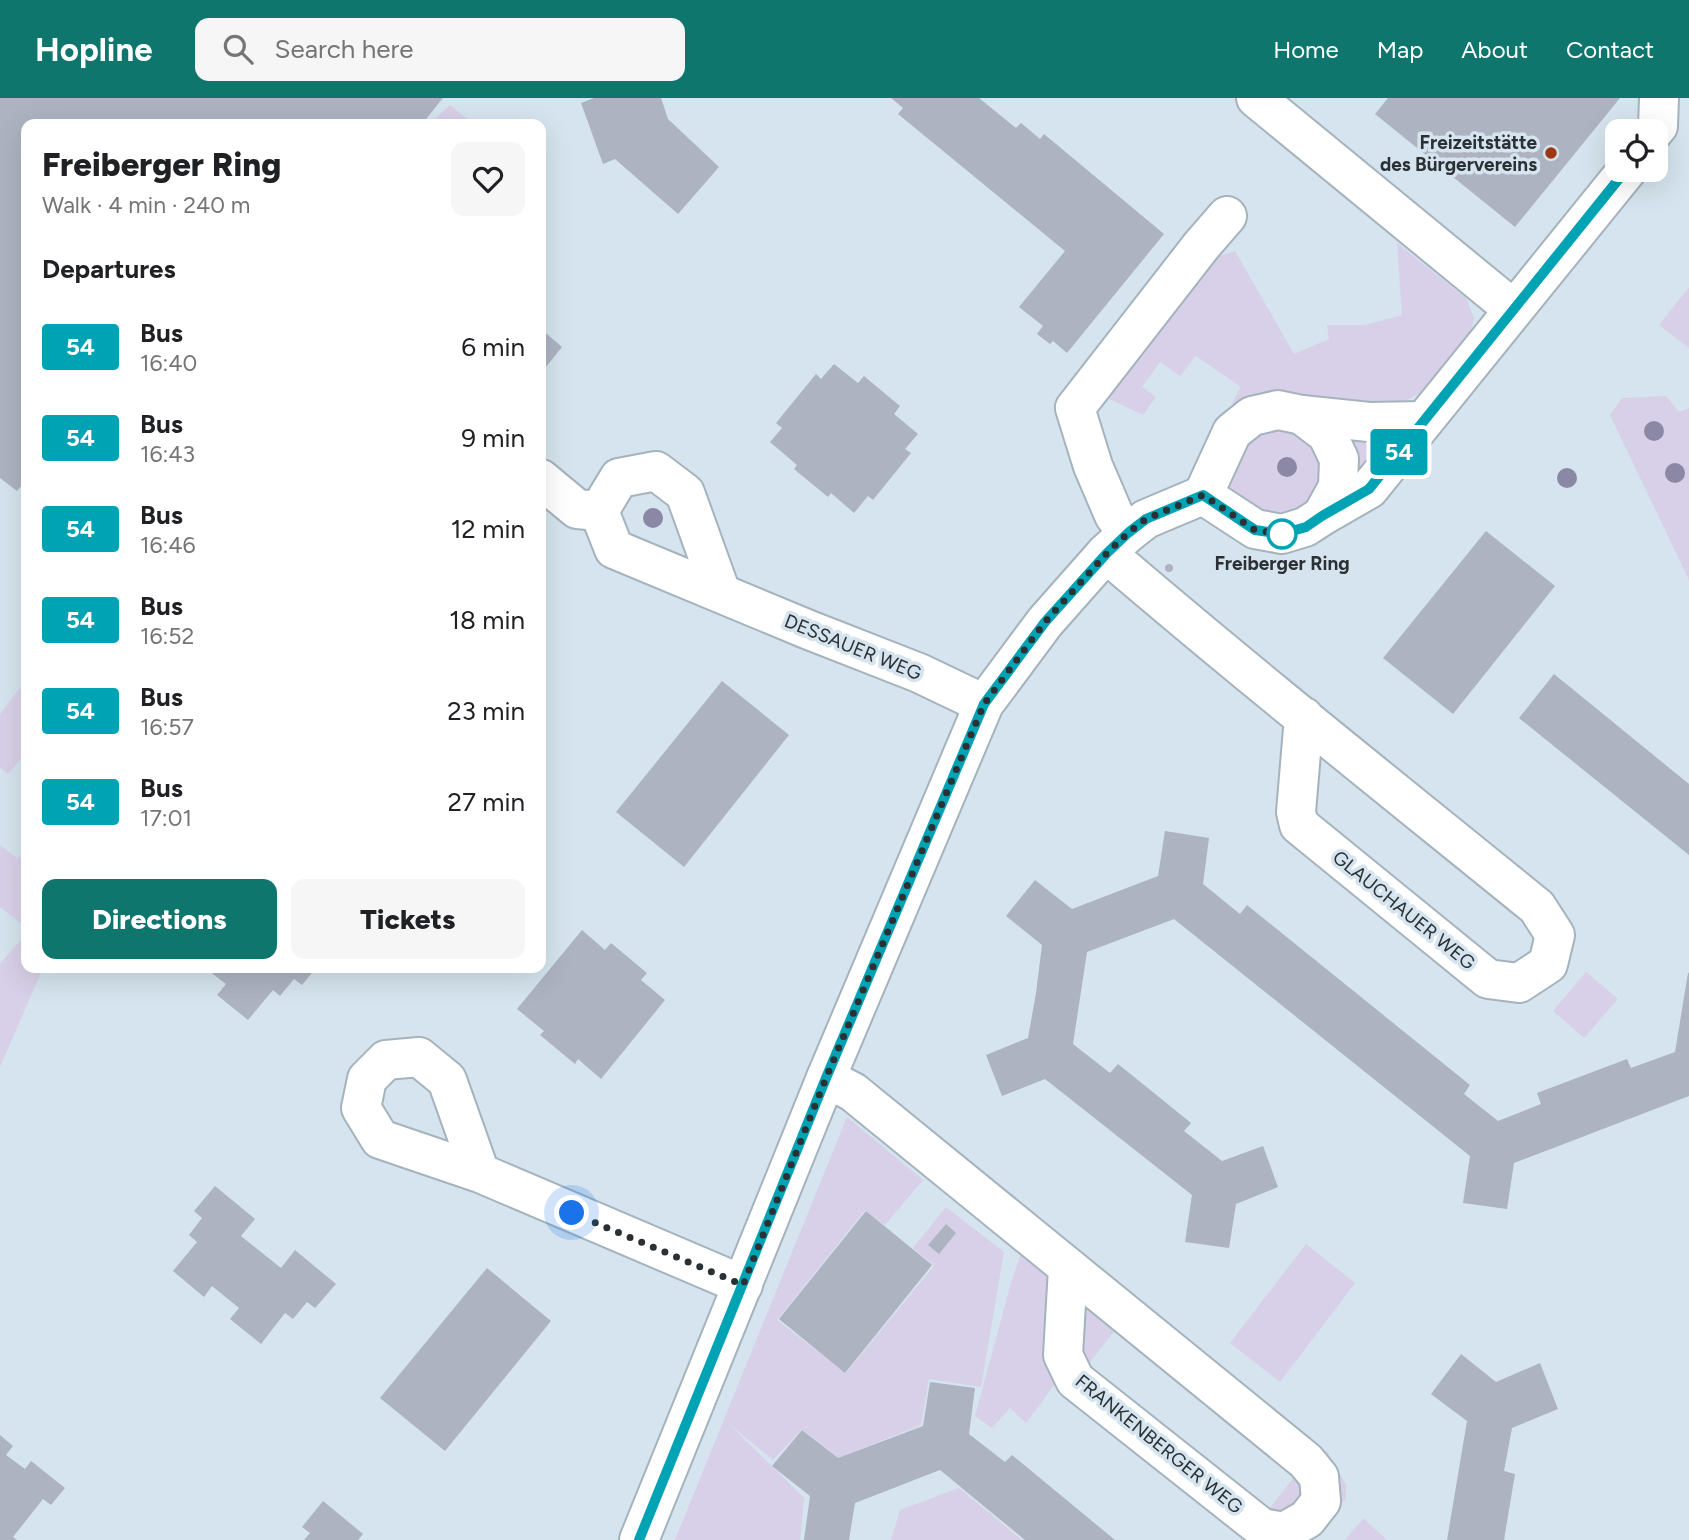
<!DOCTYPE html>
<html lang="en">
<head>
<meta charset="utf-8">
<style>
	:root { --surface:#fff; --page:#f6f6f6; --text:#202124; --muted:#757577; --accent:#0f766e }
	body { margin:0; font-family:Figtree,sans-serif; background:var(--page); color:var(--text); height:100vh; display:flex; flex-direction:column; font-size:26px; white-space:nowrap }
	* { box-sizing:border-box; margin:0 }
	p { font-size:23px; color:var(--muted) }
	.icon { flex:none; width:38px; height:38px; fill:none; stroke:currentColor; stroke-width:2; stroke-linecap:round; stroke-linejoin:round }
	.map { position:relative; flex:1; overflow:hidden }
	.drawer { position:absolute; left:21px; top:21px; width:525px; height:854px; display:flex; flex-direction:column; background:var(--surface); border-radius:14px; box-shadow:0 7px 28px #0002 }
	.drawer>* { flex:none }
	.badge { padding:0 14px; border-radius:5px; font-size:24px; line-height:46px }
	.controls { position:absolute; left:1605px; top:21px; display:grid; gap:14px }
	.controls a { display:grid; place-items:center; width:63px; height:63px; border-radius:14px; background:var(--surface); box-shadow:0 7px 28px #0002; font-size:35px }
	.you { position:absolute; width:35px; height:35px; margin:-18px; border:5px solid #fff; border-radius:50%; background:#1a73e8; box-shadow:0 0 0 10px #1a73e833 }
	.map>.badge { position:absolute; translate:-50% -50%; box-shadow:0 0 0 4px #fff }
	h2 { padding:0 21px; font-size:26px; line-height:63px }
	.round { display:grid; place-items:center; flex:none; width:74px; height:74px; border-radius:14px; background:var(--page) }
	.head { display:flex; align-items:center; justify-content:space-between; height:119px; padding:0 21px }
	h1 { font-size:33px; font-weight:800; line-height:52px }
	.button { display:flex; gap:14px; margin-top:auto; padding:14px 21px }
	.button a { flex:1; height:80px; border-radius:14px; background:var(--accent); color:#fff; font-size:28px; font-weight:800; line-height:80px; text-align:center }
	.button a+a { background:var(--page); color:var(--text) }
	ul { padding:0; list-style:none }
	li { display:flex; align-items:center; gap:21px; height:91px; padding:0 21px }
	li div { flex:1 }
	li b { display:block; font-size:26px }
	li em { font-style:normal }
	li .badge { min-width:77px; font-weight:700; text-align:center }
	header { display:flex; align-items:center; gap:42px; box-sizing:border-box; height:98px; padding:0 35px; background:var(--accent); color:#fff }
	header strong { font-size:33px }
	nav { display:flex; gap:38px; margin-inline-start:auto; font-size:24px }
	.search { width:490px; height:63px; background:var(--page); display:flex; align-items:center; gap:18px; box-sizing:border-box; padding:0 24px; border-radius:14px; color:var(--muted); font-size:26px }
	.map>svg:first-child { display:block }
	.green { fill:#d8d0e8 }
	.building { fill:#adb3c1 }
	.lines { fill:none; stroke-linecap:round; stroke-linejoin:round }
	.minor-casing { stroke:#a4b3bc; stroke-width:42 }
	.minor { stroke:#fff; stroke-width:38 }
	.tree { fill:#8b88a6 }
	.line-casing { stroke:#fff; stroke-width:16 }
	.line { stroke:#00a3b4; stroke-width:10 }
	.walk { stroke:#2a3033; stroke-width:7; stroke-dasharray:0 12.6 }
	.poi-dot { fill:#9e3714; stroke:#d5e4ee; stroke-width:2.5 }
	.stop-dot { fill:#fff; stroke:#00a3b4; stroke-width:3.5 }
	.labels { text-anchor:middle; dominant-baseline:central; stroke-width:7; stroke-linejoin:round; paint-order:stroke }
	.poi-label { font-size:19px; font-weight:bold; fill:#2a3033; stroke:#d5e4ee; text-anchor:end }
	.stop-label { font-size:19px; font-weight:bold; fill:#2a3033; stroke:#d5e4ee }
	.street-label { font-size:19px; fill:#2a3033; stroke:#d5e4ee }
</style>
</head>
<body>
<header>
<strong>Hopline</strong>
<div class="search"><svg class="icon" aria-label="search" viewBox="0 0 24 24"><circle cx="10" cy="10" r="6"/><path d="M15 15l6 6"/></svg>Search here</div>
<nav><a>Home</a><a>Map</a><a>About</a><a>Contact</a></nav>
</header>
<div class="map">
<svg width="1689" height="1442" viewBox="0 0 1689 1442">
	<rect width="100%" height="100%" fill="#d5e4ee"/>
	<!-- green -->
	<g class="green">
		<path d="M450,7L471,24L469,26H430Z"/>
		<path d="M1397,145L1466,200L1474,220L1469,242L1427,291L1402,305L1365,307L1259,294L1231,307L1241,289L1196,258L1180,278L1160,264L1142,289L1156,299L1143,317L1103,298L1182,194L1219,158L1235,153L1294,256L1329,241L1327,227H1365L1402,217Z"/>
		<path d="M1689,189V250L1659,227Z"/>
		<path d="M1666,298L1679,314L1689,310V482L1610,317L1622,300Z"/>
		<path d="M1281,327L1309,336L1323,360V386L1308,408L1280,420L1238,416L1212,379L1249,336Z"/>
		<path d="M1341,337L1392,340L1355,385Z"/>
		<path d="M26,582V655L8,676L0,670V616Z"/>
		<path d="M0,747L18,761L26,750V829L0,809Z"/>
		<path d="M26,836V870H43L0,969V866Z"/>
		<path d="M1586,874L1618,901L1584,940L1553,913Z"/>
		<path d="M847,1019L923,1082L885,1127L865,1112L777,1222L846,1275L934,1168L913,1150L946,1109L1004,1154L981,1289L929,1281L921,1327L838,1360L802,1331L773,1362L729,1326L804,1400L800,1442H675Z"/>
		<path d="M1306,1146L1355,1185L1280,1284L1230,1245Z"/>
		<path d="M1021,1155L1044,1162L1054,1193L1061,1278L1026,1325L1010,1310L992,1330L975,1318L1011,1185Z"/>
		<path d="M1085,1207L1120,1226L1085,1270L1078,1258Z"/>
		<path d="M1327,1353L1346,1387V1401L1299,1442L1285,1436Z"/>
		<path d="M1299,1373L1307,1391L1282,1421L1264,1417Z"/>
		<path d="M959,1390L1022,1442H891L900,1412Z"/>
		<path d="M1363,1421H1364L1387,1442H1345Z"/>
	</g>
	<!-- building -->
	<g class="building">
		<path d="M0,0H443L422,26H26V382L17,393L0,380Z"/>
		<path d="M594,0H661L668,21L719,69L678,116L615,61L603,66L581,5Z"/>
		<path d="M891,0H979L1016,30L1021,25L1040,41L1044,36L1164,136L1067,255L1053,243L1050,246L1037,236L1043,228L1019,209L1065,153L898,16L903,10Z"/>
		<path d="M1388,0H1620L1515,129L1375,16Z"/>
		<path d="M541,231L562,249L541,275Z"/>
		<path d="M834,266L858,285L864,278L883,294L900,308L894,316L918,336L905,351L911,355L873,402L868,398L854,415L831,395L828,399L794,371L797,367L770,344L782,330L776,325L816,276L821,281Z"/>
		<path d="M1486,433L1555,488L1453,616L1383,560Z"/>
		<circle cx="1169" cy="470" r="4"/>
		<path d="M1554,576L1689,686V757L1519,620Z"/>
		<path d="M722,583L789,637L684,769L616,714Z"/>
		<path d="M1165,733L1209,740L1203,786L1240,816L1247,807L1470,987L1464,996L1498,1023L1541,1006L1537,995L1627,961L1631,970L1675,954L1688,875H1689V998L1514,1065L1507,1111L1463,1105L1470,1058L1174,821L1087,854L1073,946L1110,975L1118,966L1154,995L1191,1025L1184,1033L1222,1063L1263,1048L1278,1089L1236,1106L1229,1150L1185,1144L1192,1097L1045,981L1002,998L986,957L1028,940L1036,895L1042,847L1006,818L1035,782L1072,811L1158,778Z"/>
		<path d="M582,832L605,852L611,845L647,875L641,882L665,902L601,981L578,961L575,966L540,937L544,933L517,911Z"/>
		<path d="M205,870H316L302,887L294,881L280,898L273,892L248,922L217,897L226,886Z"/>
		<path d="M215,1088L255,1121L241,1138L281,1170L295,1152L336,1186L315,1210L307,1204L293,1221L285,1215L261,1246L230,1221L239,1210L212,1188L204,1199L173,1173L197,1144L189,1137L202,1120L194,1113Z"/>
		<path d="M866,1113L932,1167L845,1275L779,1221Z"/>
		<path d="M946,1126L956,1135L939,1156L928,1147Z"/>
		<path d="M487,1170L551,1223L445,1353L380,1300Z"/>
		<path d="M1461,1256L1496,1284L1540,1265L1558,1311L1512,1330L1504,1373L1515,1376L1504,1442H1447L1467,1323L1431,1296Z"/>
		<path d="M930,1284L975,1290L969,1336L1005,1364L1012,1357L1115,1442H1025L940,1372L855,1405L849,1442H804L810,1398L772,1368L802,1332L838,1360L923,1328Z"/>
		<path d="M0,1337L13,1348L6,1357L25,1371L31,1363L65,1390L51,1407L43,1401L13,1439L17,1442H0Z"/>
		<path d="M323,1403L363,1436L358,1442H304L310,1435L302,1429Z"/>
	</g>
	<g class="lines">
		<defs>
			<g id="minor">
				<path d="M1256,0L1513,211"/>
				<path d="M1654,33L1658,28L1659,0"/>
				<path d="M1302,317L1327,336L1339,361L1338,389L1322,418"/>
				<path d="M541,381L577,411L599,413"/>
				<path d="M1203,397L1255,431L1282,436L1305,429L1322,418L1369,391L1627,72"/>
				<path d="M1128,435L1114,417L1093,368L1075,310L1201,148L1227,118"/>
				<path d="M1106,455C1247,576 1393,692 1537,809L1555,837L1548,866L1519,885L1488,881L1299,727L1296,714L1304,619"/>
				<path d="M721,495L685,395L656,373L619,380L599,413L614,451L809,532L919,575L984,606"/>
				<path d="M826,980L853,994L1306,1363L1319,1379L1321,1403L1307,1421L1284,1434L1262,1430L1075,1282L1063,1257L1068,1170"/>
				<path d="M480,1075L447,982L419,959L386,962L367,981L361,1010L380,1041L480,1075L743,1187"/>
				<path d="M639,1442L826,980L984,606L1045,524L1106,455L1128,435L1146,421L1203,397L1232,334L1252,318L1278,312L1302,317L1369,324L1423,323"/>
			</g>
		</defs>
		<!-- minor casing -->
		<use href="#minor" class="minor-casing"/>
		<!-- minor -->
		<use href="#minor" class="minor"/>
	</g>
	<!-- trees -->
	<g class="tree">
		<circle cx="1654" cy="333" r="10"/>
		<circle cx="1287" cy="369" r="10"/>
		<circle cx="1675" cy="375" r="10"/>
		<circle cx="1567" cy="380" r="10"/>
		<circle cx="653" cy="420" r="10"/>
	</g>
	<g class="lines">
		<defs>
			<path id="line" d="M639,1442L826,980L984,606L1045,524L1107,455L1128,435L1146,421L1203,397L1255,432L1282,436L1306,429L1322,418L1369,391L1626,72"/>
		</defs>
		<!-- line casing -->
		<use href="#line" class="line-casing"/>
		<!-- line -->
		<use href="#line" class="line"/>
		<!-- walk -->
		<path class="walk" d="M572,1115L743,1187L826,980L984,606L1045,524L1107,455L1128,435L1146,421L1203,397L1255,432L1282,436"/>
	</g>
	<!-- markers -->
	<circle class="poi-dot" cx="1551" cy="55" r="7"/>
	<circle class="stop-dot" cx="1282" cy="436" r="14"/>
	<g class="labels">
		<!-- poi labels -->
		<g class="poi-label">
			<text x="1537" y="44">Freizeitstätte<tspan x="1537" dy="22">des Bürgervereins</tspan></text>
		</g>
		<!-- stop labels -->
		<g class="stop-label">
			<text x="1282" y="465">Freiberger Ring</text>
		</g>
		<!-- street labels -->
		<g class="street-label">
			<text transform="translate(853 549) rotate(22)">DESSAUER WEG</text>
			<text transform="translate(1404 812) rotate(39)">GLAUCHAUER WEG</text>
			<text transform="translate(1159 1346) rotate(39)">FRANKENBERGER WEG</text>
		</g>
	</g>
</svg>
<div class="controls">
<a><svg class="icon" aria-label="locate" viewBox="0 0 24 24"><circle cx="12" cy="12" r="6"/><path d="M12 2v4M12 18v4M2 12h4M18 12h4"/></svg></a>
</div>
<div class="you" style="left:572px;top:1115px"></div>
<b class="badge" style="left:1399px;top:354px;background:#00a3b4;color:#fff">54</b>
<section class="drawer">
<div class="head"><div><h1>Freiberger Ring</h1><p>Walk · 4 min · 240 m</p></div><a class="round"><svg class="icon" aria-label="heart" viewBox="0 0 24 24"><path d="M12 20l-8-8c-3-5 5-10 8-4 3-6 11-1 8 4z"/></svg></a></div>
<h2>Departures</h2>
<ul>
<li><span class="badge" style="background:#00a3b4;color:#fff">54</span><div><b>Bus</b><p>16:40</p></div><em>6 min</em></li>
<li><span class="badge" style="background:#00a3b4;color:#fff">54</span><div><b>Bus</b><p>16:43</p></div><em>9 min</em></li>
<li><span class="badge" style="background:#00a3b4;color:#fff">54</span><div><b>Bus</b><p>16:46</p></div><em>12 min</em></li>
<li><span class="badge" style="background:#00a3b4;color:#fff">54</span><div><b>Bus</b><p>16:52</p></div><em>18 min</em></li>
<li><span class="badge" style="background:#00a3b4;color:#fff">54</span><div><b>Bus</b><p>16:57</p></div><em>23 min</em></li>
<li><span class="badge" style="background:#00a3b4;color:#fff">54</span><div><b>Bus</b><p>17:01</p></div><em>27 min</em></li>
</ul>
<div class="button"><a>Directions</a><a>Tickets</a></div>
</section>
</div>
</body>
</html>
